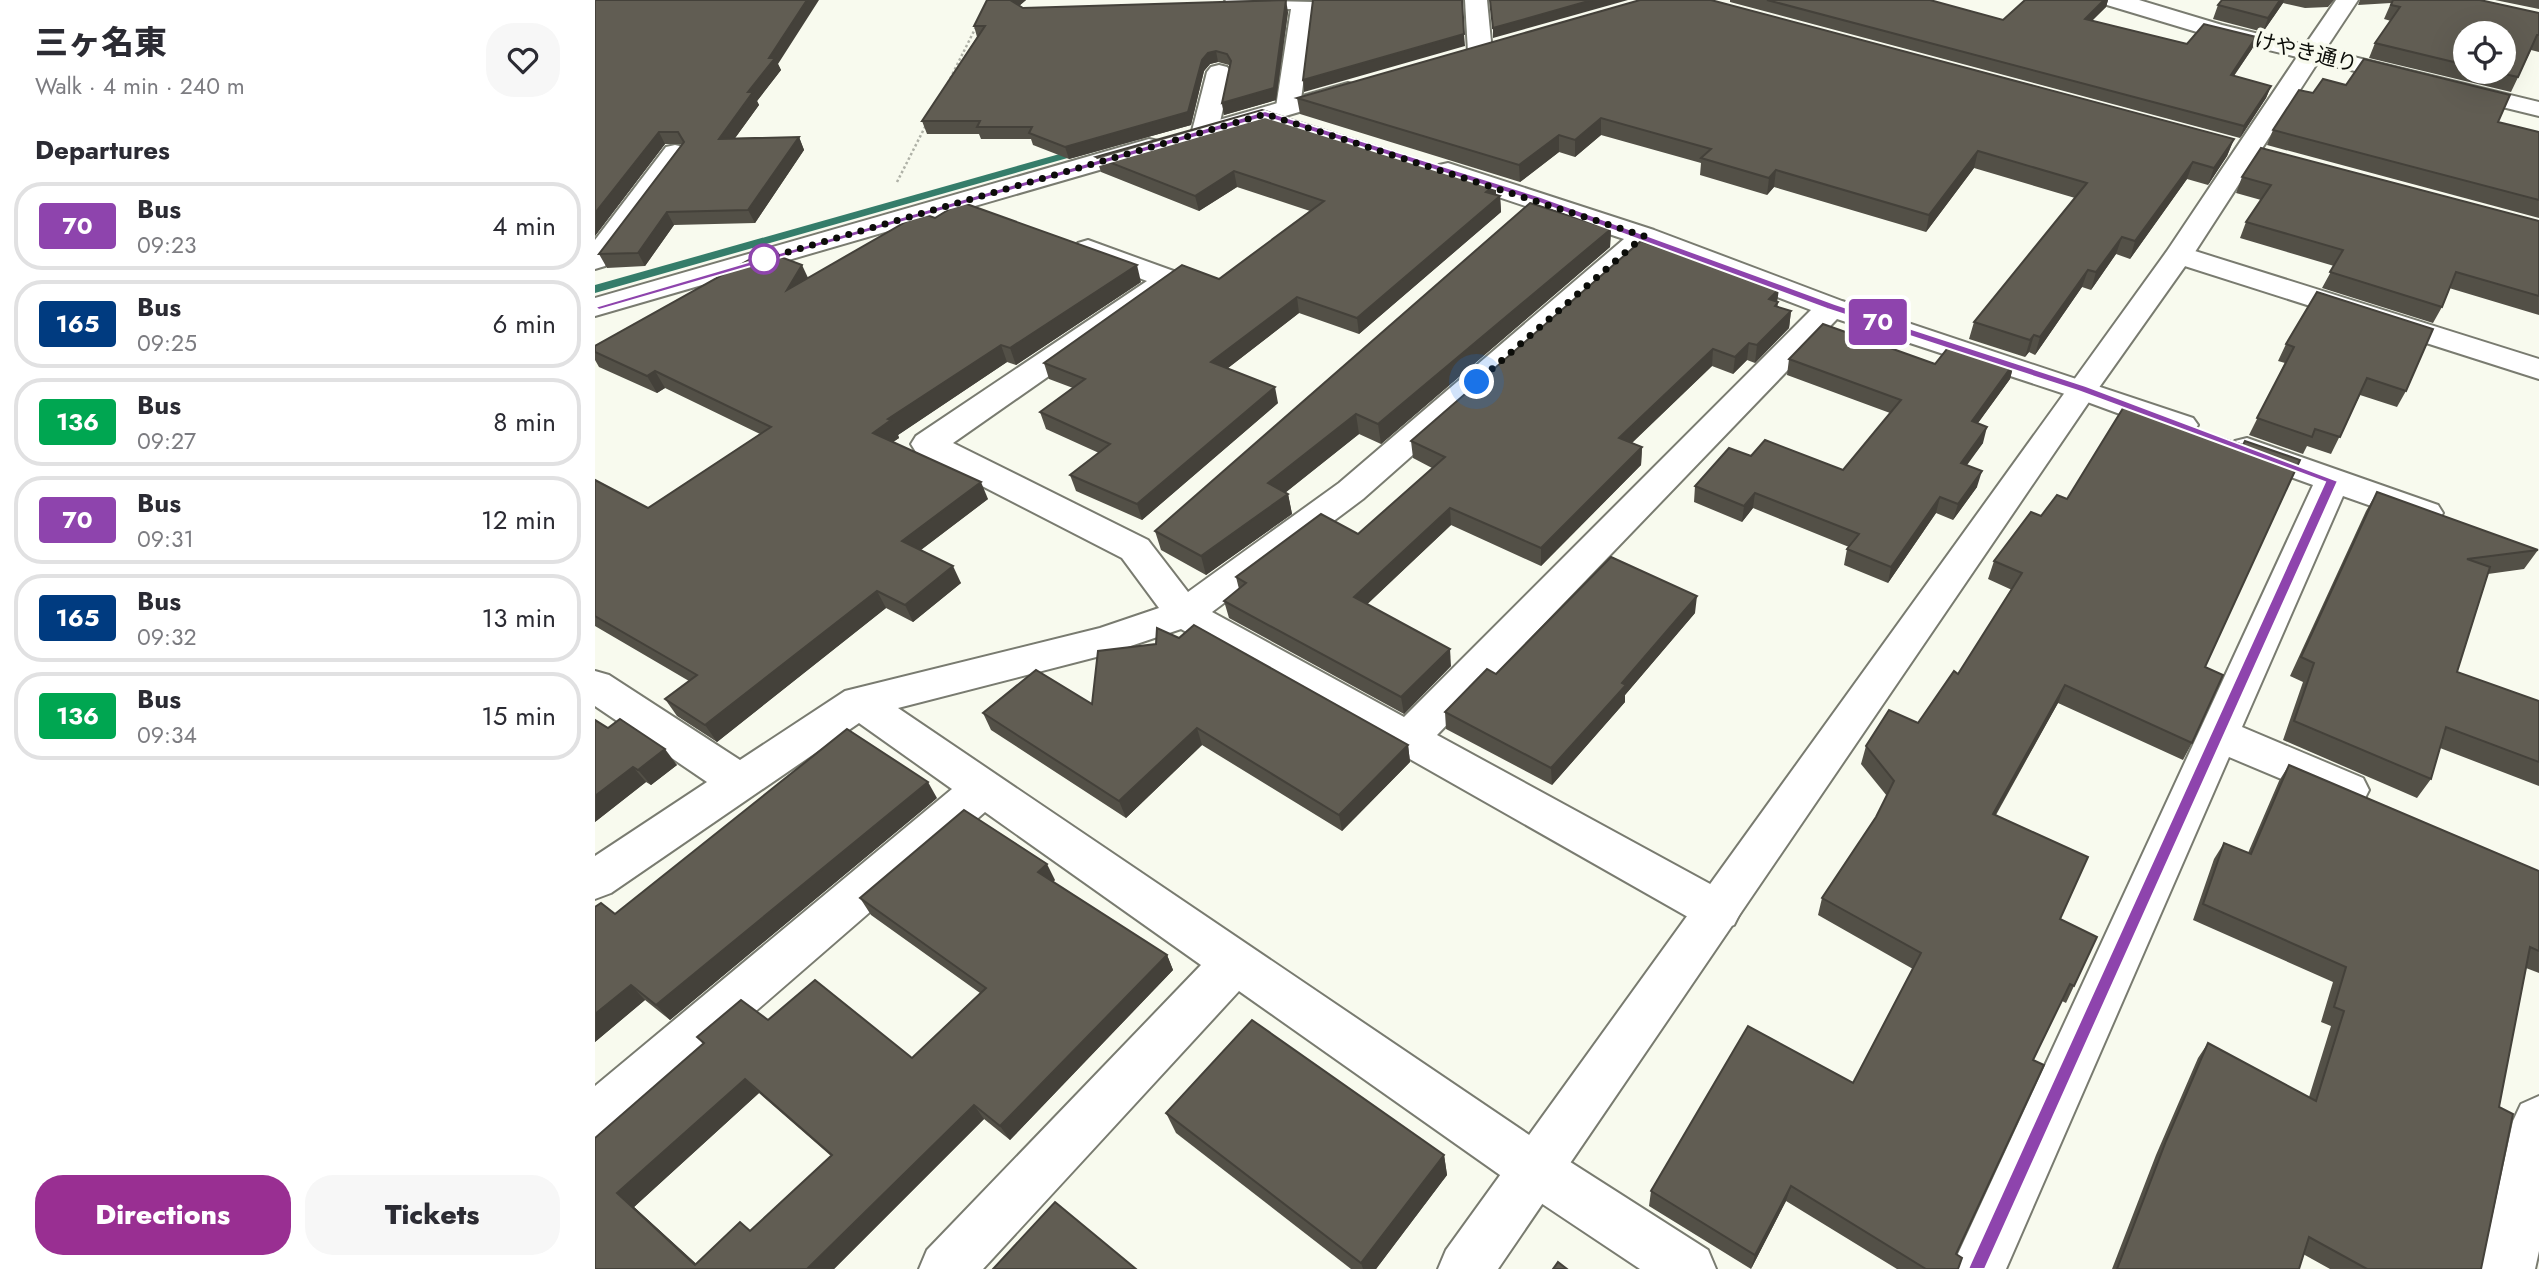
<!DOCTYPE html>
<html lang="en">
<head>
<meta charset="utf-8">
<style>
	:root { --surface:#fff; --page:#f7f7f7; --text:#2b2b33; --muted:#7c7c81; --line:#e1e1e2; --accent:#992f92 }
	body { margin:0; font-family:Jost,"Noto Sans JP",sans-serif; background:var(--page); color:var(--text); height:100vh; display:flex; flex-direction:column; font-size:26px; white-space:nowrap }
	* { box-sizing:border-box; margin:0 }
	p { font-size:23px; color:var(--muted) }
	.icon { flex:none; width:38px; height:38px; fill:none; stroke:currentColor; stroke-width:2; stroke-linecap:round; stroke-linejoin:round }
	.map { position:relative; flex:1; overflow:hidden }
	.side { display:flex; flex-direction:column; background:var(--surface); width:595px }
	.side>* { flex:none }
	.badge { padding:0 14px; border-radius:5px; font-size:24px; line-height:46px }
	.tools { position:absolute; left:1858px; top:21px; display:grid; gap:14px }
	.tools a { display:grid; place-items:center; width:63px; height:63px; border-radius:50%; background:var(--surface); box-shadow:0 7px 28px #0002; font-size:35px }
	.you { position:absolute; width:35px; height:35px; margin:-18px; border:5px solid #fff; border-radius:50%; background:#1a73e8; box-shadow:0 0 0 10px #1a73e833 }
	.map>.badge { position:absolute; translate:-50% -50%; box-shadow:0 0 0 4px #fff }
	h2 { padding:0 35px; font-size:26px; line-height:63px }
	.round { display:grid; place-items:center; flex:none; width:74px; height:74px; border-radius:28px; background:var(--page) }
	.summary { display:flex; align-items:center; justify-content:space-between; height:119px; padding:0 35px }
	h1 { font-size:33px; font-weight:800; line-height:52px }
	.cta { display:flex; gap:14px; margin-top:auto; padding:14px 35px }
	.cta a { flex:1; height:80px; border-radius:28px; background:var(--accent); color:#fff; font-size:28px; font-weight:800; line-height:80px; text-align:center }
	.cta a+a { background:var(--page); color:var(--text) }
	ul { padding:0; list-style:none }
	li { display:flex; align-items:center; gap:21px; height:88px; margin:0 14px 10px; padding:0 21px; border:4px solid var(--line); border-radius:28px }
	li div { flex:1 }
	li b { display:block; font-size:26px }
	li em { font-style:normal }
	li .badge { min-width:77px; font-weight:700; text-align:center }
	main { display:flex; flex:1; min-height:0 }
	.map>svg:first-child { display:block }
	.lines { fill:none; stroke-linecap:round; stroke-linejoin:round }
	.stream { fill:#357d6a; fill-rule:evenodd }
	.minor-casing { stroke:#797b70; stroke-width:4 }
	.tertiary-casing { stroke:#797b70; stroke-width:4 }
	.path { stroke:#afb1a7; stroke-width:2.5; stroke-dasharray:2.5 2.5; stroke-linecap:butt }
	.minor { fill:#fff; fill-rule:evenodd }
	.tertiary { fill:#fff; fill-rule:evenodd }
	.wall { fill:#535047; fill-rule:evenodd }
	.shaded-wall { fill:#44413a }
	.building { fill:#615d53; stroke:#44413a; stroke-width:2; fill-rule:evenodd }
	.line { fill:#8e44ad; stroke:#fff; stroke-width:2 }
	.walk { stroke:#0c0d09; stroke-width:7; stroke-dasharray:0 12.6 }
	.stop-dot { fill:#fff; stroke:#8e44ad; stroke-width:3.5 }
	.labels { text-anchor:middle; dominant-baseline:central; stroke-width:7; stroke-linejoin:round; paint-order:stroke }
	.far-street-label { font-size:21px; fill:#0c0d09; stroke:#f8faee }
</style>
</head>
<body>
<main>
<section class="side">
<div class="summary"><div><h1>三ヶ名東</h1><p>Walk · 4 min · 240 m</p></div><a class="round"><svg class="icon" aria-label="heart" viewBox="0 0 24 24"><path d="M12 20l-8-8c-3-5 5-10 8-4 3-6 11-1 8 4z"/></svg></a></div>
<h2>Departures</h2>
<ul>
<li><span class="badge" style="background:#8e44ad;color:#fff">70</span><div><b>Bus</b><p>09:23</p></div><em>4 min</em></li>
<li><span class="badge" style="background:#003b80;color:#fff">165</span><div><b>Bus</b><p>09:25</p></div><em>6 min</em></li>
<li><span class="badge" style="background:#00a651;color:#fff">136</span><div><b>Bus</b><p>09:27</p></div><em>8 min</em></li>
<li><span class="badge" style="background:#8e44ad;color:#fff">70</span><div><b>Bus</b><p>09:31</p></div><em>12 min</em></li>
<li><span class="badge" style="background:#003b80;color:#fff">165</span><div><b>Bus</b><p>09:32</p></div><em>13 min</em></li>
<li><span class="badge" style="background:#00a651;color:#fff">136</span><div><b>Bus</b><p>09:34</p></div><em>15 min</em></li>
</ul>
<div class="cta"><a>Directions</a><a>Tickets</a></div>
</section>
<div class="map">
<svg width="1944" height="1269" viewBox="0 0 1944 1269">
	<rect width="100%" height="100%" fill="#f8faee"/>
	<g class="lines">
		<!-- stream -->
		<path class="stream" d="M486,148L490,149V153L0,293V285Z"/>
		<defs>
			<g id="minor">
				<path d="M631,0L719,2L705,107L702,112H684L681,107L696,9L639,11L631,9L628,4Z"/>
				<path d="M870,0H892L897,52L893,57H877L873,52Z"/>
				<path d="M1741,0H1763L1724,59H1708L1704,54Z"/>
				<path d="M624,65L632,67L636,72L623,131L619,136H601L597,131L612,72L616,67Z"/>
				<path d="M80,145L89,147L93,153L10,266L0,269V240L71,147Z"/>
				<path d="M853,163L1059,230L1247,301L1598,418L1603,425L1598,432L1586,435L1574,432L1476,396L1242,319L842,735L1139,897L1146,911L1139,925L1123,931L1107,925L586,629L509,655L303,708L958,1151L1113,1250L1121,1269H1045L922,1187L644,991L388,1269H324L332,1250L606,965L390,812L18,1135L0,1143V1086L357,789L264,723L16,893L0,899V856L112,782L0,706V671L14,675L145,760L250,691L505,628L564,608L527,558L321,452L316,444L321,436L552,281L483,255L479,249L483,243L493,240L584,273L589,279L584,285L358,443L553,540L593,592L744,483L1029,239L844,177L840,171L844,165ZM1053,247L1216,310L809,717L617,612L768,499Z"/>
				<path d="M1584,246L1944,359V379L1574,261L1570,255L1574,249Z"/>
				<path d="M1652,438L1843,505L1848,513L1843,521L1830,525L1748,496L1647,727L1768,778L1774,790L1768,802L1753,807L1634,757L1411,1269H1356L1718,485L1640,457L1635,449L1640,441Z"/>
				<path d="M1944,1096V1251L1940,1269H1886L1918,1121L1926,1104Z"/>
			</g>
			<g id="tertiary">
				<path d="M1509,0H1544L1627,25L1944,102V116L1723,62L1598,255L1498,396L903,1269H843L851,1250L1572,251L1702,57L1612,35L1512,5Z"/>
				<path d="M753,83L762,85L765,90L762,95L626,135L617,132L613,127L617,122Z"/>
				<path d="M554,139L563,141L567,147L563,153L0,316V298Z"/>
			</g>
		</defs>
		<!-- minor casing -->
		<use href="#minor" class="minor-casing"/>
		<!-- tertiary casing -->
		<use href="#tertiary" class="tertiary-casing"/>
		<!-- path -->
		<g class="path">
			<path d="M353,83L382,25"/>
			<path d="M302,182L331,125"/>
		</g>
		<!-- minor -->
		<use href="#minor" class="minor"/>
		<!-- tertiary -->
		<use href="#tertiary" class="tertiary"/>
	</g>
	<!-- wall -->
	<g class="wall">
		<path d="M0,0L183,64L186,70L162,101L164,105L140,138L204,137L209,150L160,223L79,225L50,266L12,268L4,254L87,144H70L0,236Z"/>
		<path d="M392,0H466H431L424,6L428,8L693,12L681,100L629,115L627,103L635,67L634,65L623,62L615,64L609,71L596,125L474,159L438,145L436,139H386L384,134H332L327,121L382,37L379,26Z"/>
		<path d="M1135,0H1335L1408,20L1430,0H1513L1511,7L1496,21L1592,44L1661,37L1657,49L1639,76L1676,86L1671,98L1645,138L1135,2Z"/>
		<path d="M1627,0H1739L1733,7L1710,8L1688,3L1668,32L1618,19L1623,5Z"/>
		<path d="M1765,0H1885L1944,13V52L1936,50L1916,92L1774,58L1780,43L1796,21L1789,19L1796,3L1763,5ZM1871,33L1909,72H1871Z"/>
		<path d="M1900,0H1944V9Z"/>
		<path d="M1718,93L1903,122L1944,132V218L1672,145L1678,130Z"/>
		<path d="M702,98L1639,139L1632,156L1613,185L1592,179L1535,259L1521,254L1496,290L1487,287L1440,355L1434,352L1430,357L1374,339L1379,322L1480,198L1379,168L1331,232L1179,187L1172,195L1105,175L1106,163L1006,135L980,157L964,152L925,182L705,114Z"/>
		<path d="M501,157L901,184V195L905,196L906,212L764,334L704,313L633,368L683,403L547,520L481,491L475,475L504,453L451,429L445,412L478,388L454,379L449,363L624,279L715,211L642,187L604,211L506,172Z"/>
		<path d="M1647,177L1944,221V315L1854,288L1847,307L1838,323L1727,288L1739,266L1645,238L1651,222L1666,200L1641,193Z"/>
		<path d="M1016,229L1015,247L786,444L764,434L690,493L693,494L697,514L611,575L566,550L560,531Z"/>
		<path d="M213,278L546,282L421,365L412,362L303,435L304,438L298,442L393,499L326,550L366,583L318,622L291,608L122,742L82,716L70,699L94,681L0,626V480L53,508L165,434L70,388L62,393L4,367L0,360V346Z"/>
		<path d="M1182,302V307L1196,311L1194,328L1160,363L1152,360L1138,374L1117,366L1037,443L1047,447L1046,465L946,566L856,525L772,604L856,666L809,714L634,618L629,601L644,589L641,577L763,534L837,468L818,458L816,441Z"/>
		<path d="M1691,344L1811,391L1802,407L1765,395L1736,454L1712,446L1708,454L1654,435L1690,363L1683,361Z"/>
		<path d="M1194,359L1340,364L1419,363L1415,379L1382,424L1388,443L1371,465L1382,487L1358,520L1341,513L1293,583L1249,565L1252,549L1254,547L1158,508L1147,522L1099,502L1100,486L1156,456L1248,470L1295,413L1192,375Z"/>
		<path d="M1782,492L1943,550L1929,569L1893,574L1862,672L1944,701V786L1845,748L1836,779L1822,798L1688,740L1708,682L1695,676L1771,511Z"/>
		<path d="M1436,512L1610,667L1597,743L1588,760L1463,703L1401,815L1465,919L1479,986L1471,1003L1467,1001L1438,1060L1361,1254L1363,1269H1302L1191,1201L1156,1269L1054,1206L1056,1191L1258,1083L1318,969L1223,915L1227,898L1281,817L1292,796L1266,764L1271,746L1323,723L1363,674L1417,590L1393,579L1399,561Z"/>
		<path d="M1100,613L1030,695V702L957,785L851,729L850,712L901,674Z"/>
		<path d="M497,704L813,745L815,762L747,831L607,745L531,818L396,730L388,713Z"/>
		<path d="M13,728L82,765L56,785L51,782L0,822Z"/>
		<path d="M1694,765L1944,871V973L1931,968L1904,1107L1886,1269H1735L1708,1254L1704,1269H1517L1561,1155L1603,1058L1613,1043L1714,1097L1736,1026L1726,1022L1738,982L1598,920L1619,859L1629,843L1653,853L1684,781Z"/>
		<path d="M342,798L75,1020L50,1000L0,1042V907L20,914Z"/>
		<path d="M460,880L458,882L572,955L578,970L415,1140L389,1119L239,1269H0L108,1044L102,1037L173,1020L317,1058L385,993L276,915L265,898ZM164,1093L236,1156L156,1231L145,1222L101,1264L39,1207Z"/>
		<path d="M571,1113L849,1155L852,1175L781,1269H756L581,1133Z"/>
	</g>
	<!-- shaded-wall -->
	<g class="shaded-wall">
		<path d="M212,0H224L183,64L186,70L162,101L164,105L130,152L124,139L174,58Z"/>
		<path d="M414,0H431L418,11Z"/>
		<path d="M691,0L693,12L681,100L629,115L627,103Z"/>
		<path d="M997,0H1033L898,38V28Z"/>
		<path d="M1509,0H1513L1511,7L1487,31L1490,19Z"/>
		<path d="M1685,0H1689L1688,3L1668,32L1673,18Z"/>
		<path d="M869,34L870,46L709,92L708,80Z"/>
		<path d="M1661,37L1657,49L1631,87L1636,75Z"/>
		<path d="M621,51L623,62L615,64L609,71L596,125L474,159L470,147L607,60L613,53Z"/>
		<path d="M1676,86L1671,98L1645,138L1649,126Z"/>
		<path d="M1006,118V135L980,157V140Z"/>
		<path d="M64,132L70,144L0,236V213Z"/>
		<path d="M964,135V152L925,182L924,165Z"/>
		<path d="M204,137L209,150L160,223L153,210Z"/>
		<path d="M1639,139L1632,156L1613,185L1619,168Z"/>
		<path d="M1383,151L1379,168L1331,232L1334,215Z"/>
		<path d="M1598,162L1592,179L1535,259L1540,241Z"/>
		<path d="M1181,170L1179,187L1172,195L1174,178Z"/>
		<path d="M639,171L642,187L604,211L600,196Z"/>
		<path d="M901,184V199L905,196L906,212L764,334L762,318L891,192Z"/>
		<path d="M72,212L79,225L50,266L43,253Z"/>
		<path d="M1016,229L1015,247L786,444L783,424Z"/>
		<path d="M1527,237L1521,254L1496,290L1501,272Z"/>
		<path d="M207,265L215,282L192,290Z"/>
		<path d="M542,265L546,282L421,365L415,348Z"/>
		<path d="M1493,270L1487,287L1440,355L1445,337Z"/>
		<path d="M1184,289L1182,303L1183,302L1181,319L1174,299Z"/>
		<path d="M702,297L704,313L620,378L616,362Z"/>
		<path d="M1196,311L1194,328L1160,363L1162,345Z"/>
		<path d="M1439,335L1434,352L1430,357L1435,340Z"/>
		<path d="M1154,343L1152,360L1138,374L1140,357Z"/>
		<path d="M406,345L412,362L303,435L304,438L286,450L278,433L293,419Z"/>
		<path d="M1118,349L1117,366L1024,455V438Z"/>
		<path d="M1419,363L1415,379L1373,437L1377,421Z"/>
		<path d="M60,371L70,388L62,393L52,376Z"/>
		<path d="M680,387L683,403L547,520L542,504Z"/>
		<path d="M761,414L764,434L677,503L673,483Z"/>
		<path d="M1392,427L1388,443L1362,479L1366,463Z"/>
		<path d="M1047,447L1046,465L946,566V548Z"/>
		<path d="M1387,471L1382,487L1358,520L1363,504Z"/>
		<path d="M386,482L393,499L315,558L307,541Z"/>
		<path d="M1160,493L1158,508L1147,522L1149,506Z"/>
		<path d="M693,494L697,514L611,575L606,556Z"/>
		<path d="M1345,497L1341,513L1293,583L1296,567Z"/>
		<path d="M855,508L856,525L762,614L759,597Z"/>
		<path d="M358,566L366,583L318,622L310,605Z"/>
		<path d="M282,591L291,608L122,742L110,725Z"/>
		<path d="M1102,596L1100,613L1030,695V702L957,785L956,768L1027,683Z"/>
		<path d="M855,649L856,666L809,714L806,697Z"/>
		<path d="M1470,685L1463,703L1391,831L1398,814Z"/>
		<path d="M602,728L607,745L531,818L524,801Z"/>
		<path d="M813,745L815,762L747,831L744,815Z"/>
		<path d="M70,749L82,765L56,785L43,770Z"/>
		<path d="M38,767L51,782L0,822V796Z"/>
		<path d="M333,782L342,798L75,1020L61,1005Z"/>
		<path d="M452,864L460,880L451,888L443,872Z"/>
		<path d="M572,955L578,970L415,1140L405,1126Z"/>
		<path d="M36,985L50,1000L0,1042V1014Z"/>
		<path d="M150,1079L164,1093L39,1207L107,1269L100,1265L22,1193Z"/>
		<path d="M379,1105L389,1119L239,1269H212Z"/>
		<path d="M849,1155L852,1175L781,1269H768L766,1263Z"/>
		<path d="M1196,1186L1191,1201L1156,1269L1160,1255Z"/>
	</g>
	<!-- building -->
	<g class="building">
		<path d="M0,0H212L174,58H180L153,92H158L124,139L204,137L153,210L72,212L43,253L4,254L89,142L83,132H64L0,213Z"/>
		<path d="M392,0H415L428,8L691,0L679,88L627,103L636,61L632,54L621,51L613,53L607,60L593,112L470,147L434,133L437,127H382L385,121H327L390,26H379Z"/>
		<path d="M718,0H867L869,34L708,80Z"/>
		<path d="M895,0H997L898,28Z"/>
		<path d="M1045,0H1116L1639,139L1619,168L1598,162L1540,241L1527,237L1501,272L1493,270L1445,337L1439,335L1435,340L1379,322L1492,183L1383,151L1334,215L1181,170L1174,178L1106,158L1116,149L1006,118L980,140L964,135L924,165L702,98Z"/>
		<path d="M1172,0H1335L1408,20L1430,0H1509L1490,19L1592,44L1609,24L1661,37L1636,75L1676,86L1649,126Z"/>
		<path d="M1627,0H1685L1673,18L1623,5Z"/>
		<path d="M1798,0H1885L1944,13V35H1942L1923,77L1900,72H1909V33H1871V65L1780,43L1805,7L1796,5Z"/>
		<path d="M1769,59L1915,95L1903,122L1944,132V200L1678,130L1704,90L1718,93L1728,79L1751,85Z"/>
		<path d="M667,110L901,184L891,192L905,196L762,318L702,297L616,362L680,387L542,504L475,475L515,444L445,412L490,379L449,363L587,265L624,279L729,201L639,171L600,196L501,157Z"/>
		<path d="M1666,148L1944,221V296L1861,272L1847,307L1735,272L1748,250L1651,222L1676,185L1647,177Z"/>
		<path d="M366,202L542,265L415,348L406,345L293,419L296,420L278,433L386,482L307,541L358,566L310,605L282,591L110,725L70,699L102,675L0,616V480L53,508L176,427L60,371L52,376L0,352V346L170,251L207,265L192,290L326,213L340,218Z"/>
		<path d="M935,203L1016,229L783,424L761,414L673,483L693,494L606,556L560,531Z"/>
		<path d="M1046,241L1184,289L1174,299L1183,302L1180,306L1196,311L1162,345L1154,343L1140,357L1118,349L1024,438L1047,447L946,548L855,508L759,597L855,649L806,697L629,601L651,583L641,577L726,514L763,534L850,457L816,441Z"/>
		<path d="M1722,292L1838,329L1811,391L1772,378L1745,437L1720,429L1717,437L1662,418L1699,347L1691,344Z"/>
		<path d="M1228,324L1340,364L1356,344L1419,363L1377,421L1392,427L1366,463L1387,471L1363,504L1345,497L1296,567L1252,549L1264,534L1160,493L1149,506L1100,486L1134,448L1156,456L1170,440L1248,470L1306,400L1194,359Z"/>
		<path d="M1530,405L1648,445L1650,441L1705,460L1610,667L1628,675L1597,743L1470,685L1398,814L1493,857L1465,919L1502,937L1479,986L1475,984L1438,1060L1449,1065L1361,1254L1367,1258L1363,1269H1331L1196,1186L1160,1255L1056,1191L1153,1026L1258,1083L1326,953L1227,898L1281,817L1299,781L1271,746L1294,710L1323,723L1359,671L1363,674L1427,573L1399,561L1436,512L1446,516L1462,495L1472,499Z"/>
		<path d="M1782,492L1943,550L1872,559L1895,567L1862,672L1944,701V762L1851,727L1836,779L1699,721L1719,663L1706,657Z"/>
		<path d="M1016,557L1102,596L1027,683L1031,685L956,768L850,712L892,669L901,674Z"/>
		<path d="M599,625L813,745L744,815L602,728L524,801L388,713L441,670L497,704L503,651L561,644L562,628L584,638Z"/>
		<path d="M25,719L70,749L43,770L38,767L0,796V720L13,728Z"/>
		<path d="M252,729L333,782L61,1005L36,985L0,1014V907L6,903L20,914Z"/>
		<path d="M1694,765L1944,871V951L1935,947L1904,1107L1918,1114L1886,1269H1772L1714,1237L1704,1269H1522L1571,1141L1613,1043L1721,1101L1749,1011L1739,1007L1751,967L1608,904L1629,843L1656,854Z"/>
		<path d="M369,810L452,864L443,872L572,955L405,1126L379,1105L212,1269H0V1138L109,1043L102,1037L146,1000L173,1020L220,980L317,1058L391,988L265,898ZM150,1079L237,1155L155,1231L145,1222L100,1265L22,1193Z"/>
		<path d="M657,1020L849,1155L766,1263L571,1113Z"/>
		<path d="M460,1202L541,1269H398Z"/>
		<path d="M963,1262L972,1269H958Z"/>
	</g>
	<!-- line -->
	<path class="line" d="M670,111L946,197L1240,304L1491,386L1743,481L1390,1269H1373L1376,1262L1730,482L1483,391L1232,309L939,201L670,117L4,310L0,307Z"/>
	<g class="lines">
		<!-- walk -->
		<path class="walk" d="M169,259L670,114L1049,236L882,382"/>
	</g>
	<!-- markers -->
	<circle class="stop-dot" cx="169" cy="259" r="14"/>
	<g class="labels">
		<!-- far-street labels -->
		<g class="far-street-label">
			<text transform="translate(1711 52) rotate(14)">けやき通り</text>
		</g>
	</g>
</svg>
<div class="tools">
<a><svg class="icon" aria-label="locate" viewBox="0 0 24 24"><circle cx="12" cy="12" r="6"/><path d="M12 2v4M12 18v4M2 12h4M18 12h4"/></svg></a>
</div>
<div class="you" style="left:882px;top:382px"></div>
<b class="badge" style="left:1283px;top:322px;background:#8e44ad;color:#fff">70</b>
</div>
</main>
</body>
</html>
